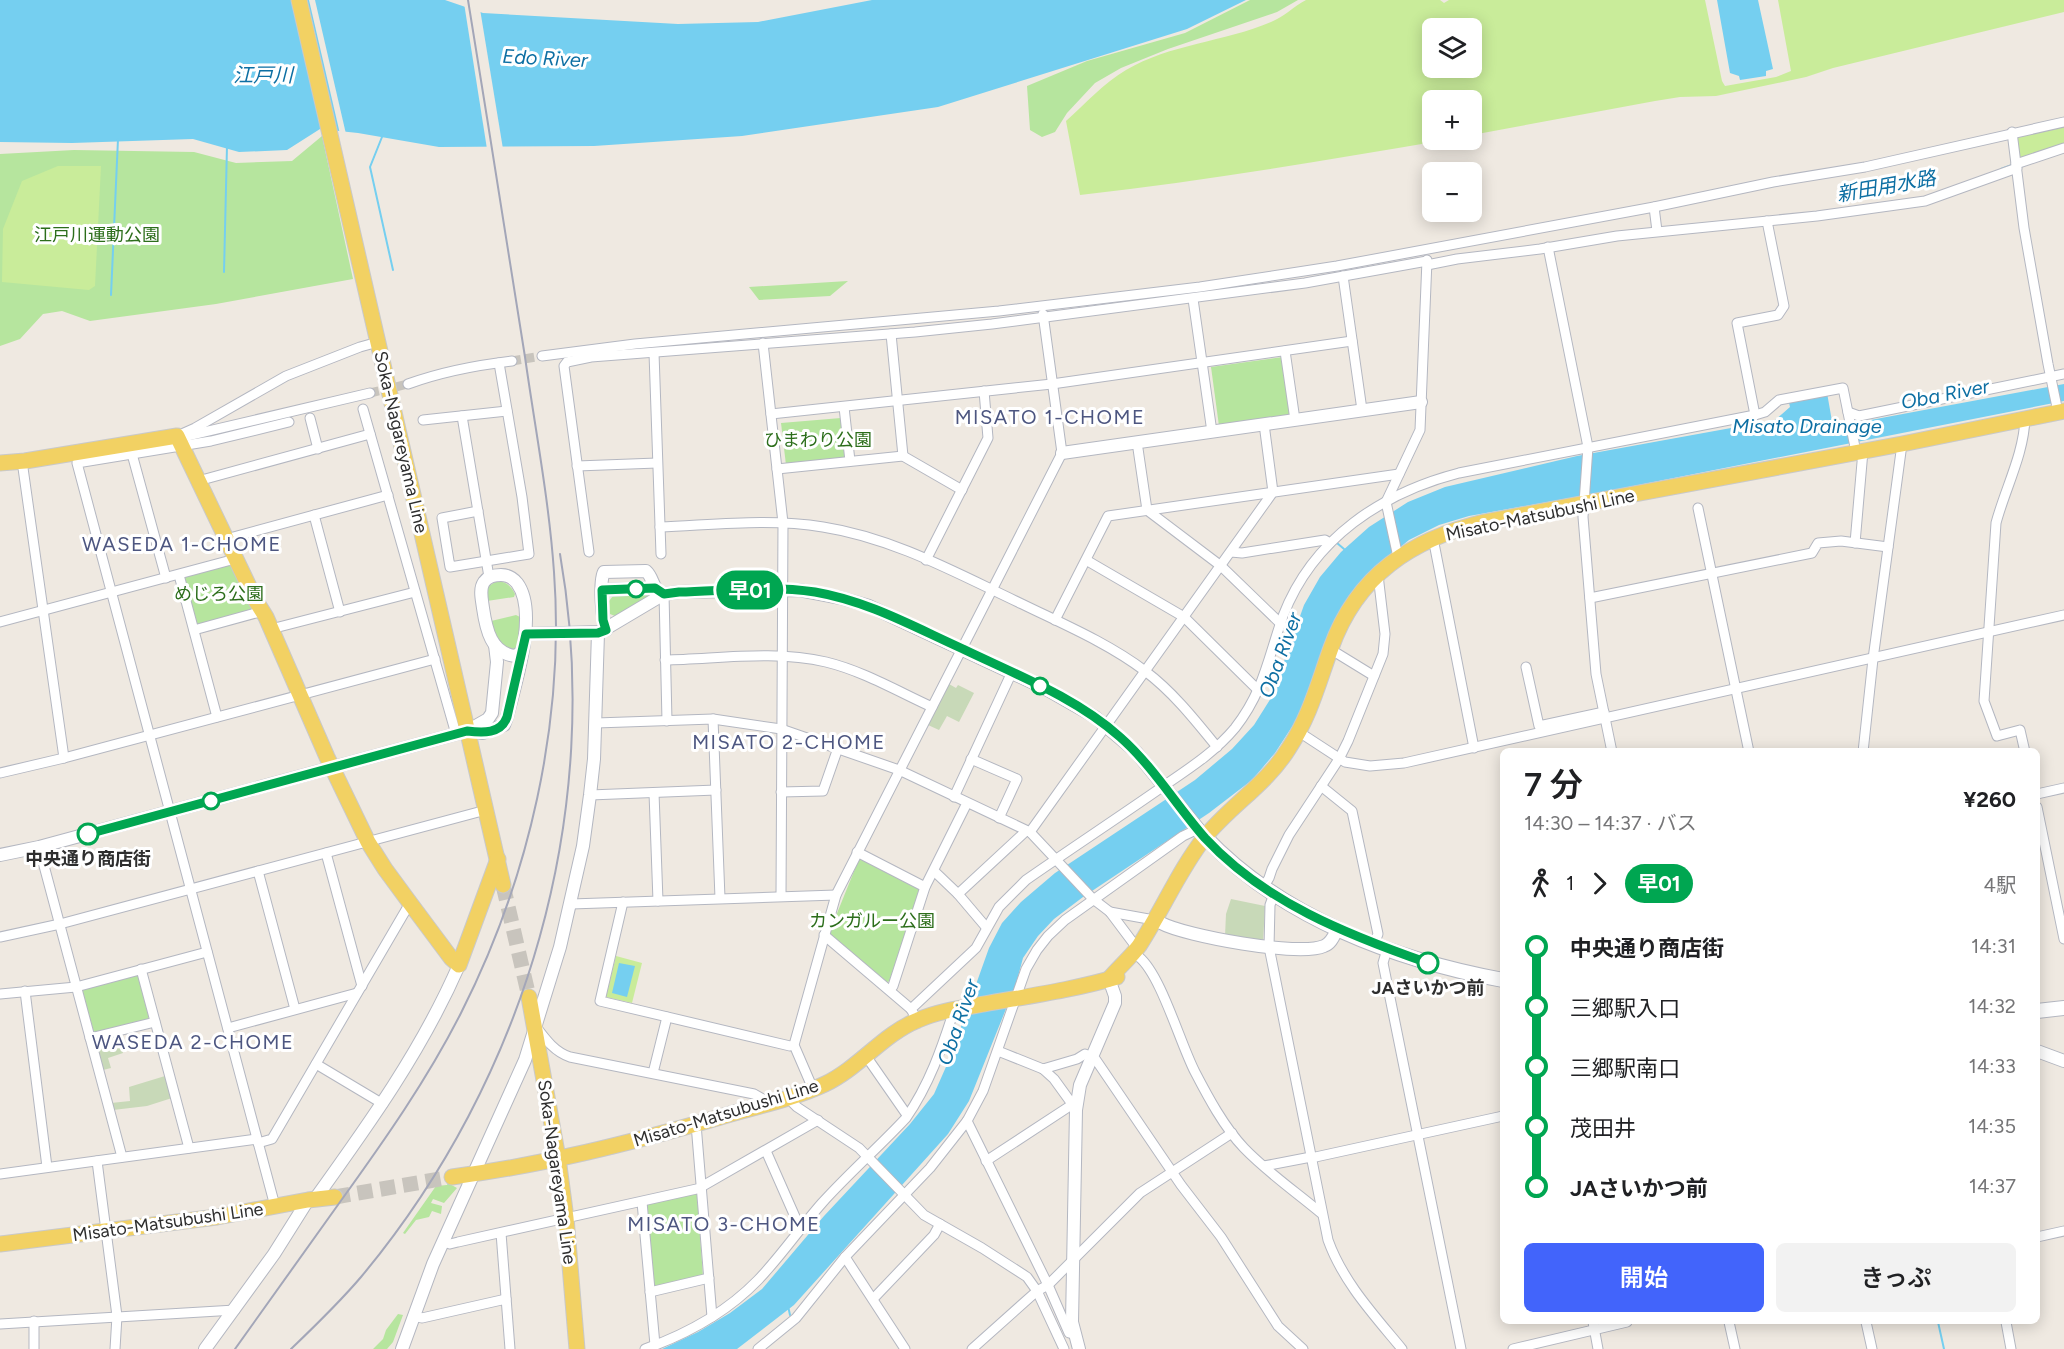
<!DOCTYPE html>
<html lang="ja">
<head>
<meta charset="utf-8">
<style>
	:root { --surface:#fff; --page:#f2f2f2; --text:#202124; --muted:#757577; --accent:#4264fb }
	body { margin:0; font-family:Figtree,"Noto Sans JP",sans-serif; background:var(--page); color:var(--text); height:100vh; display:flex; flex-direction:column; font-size:22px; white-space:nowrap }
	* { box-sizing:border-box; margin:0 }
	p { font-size:20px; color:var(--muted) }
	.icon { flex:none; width:33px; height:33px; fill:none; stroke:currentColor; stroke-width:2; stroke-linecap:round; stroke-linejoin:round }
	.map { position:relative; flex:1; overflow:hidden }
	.drawer { position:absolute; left:1500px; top:748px; width:540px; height:576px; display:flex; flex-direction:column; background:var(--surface); border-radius:9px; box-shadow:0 3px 15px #0003 }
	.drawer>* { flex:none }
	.badge { padding:0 12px; border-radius:20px; font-size:21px; line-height:39px }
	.fabs { position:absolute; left:1422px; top:18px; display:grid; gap:12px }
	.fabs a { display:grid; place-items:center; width:60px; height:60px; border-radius:9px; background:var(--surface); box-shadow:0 3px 15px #0003; font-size:30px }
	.map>.badge { position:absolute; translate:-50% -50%; box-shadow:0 0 0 3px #fff }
	.legs { display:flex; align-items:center; gap:9px; height:66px; padding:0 24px; font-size:20px }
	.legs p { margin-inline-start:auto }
	.headline { display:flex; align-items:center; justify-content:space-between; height:102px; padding:0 24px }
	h1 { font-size:33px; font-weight:600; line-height:45px }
	.primary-button { display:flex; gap:12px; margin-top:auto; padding:12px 24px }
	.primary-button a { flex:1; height:69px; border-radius:9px; background:var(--accent); color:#fff; font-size:24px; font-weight:600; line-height:69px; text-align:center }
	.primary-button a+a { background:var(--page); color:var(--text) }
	ul { padding:0 24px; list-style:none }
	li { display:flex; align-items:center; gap:21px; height:60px; font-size:22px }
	li i { display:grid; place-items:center; width:9px; height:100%; margin:0 8px; background:currentColor }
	li i::after { content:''; width:15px; height:15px; margin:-8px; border:4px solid; border-radius:50%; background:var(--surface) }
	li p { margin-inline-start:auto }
	li:first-child i { background:linear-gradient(#0000 50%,currentColor 0) }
	li:last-child i { background:linear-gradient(currentColor 50%,#0000 0) }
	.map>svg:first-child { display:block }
	.green { fill:#b6e59e }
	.cemetery { fill:#c8d9b8 }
	.pitch { fill:#c9ec9a; fill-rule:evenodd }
	.water { fill:#75cff0 }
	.pier { fill:#efe9e1 }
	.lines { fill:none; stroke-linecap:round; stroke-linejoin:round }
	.stream { stroke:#75cff0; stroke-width:2 }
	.minor-tunnel { stroke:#c8c4bd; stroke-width:9; stroke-dasharray:9 4.5; stroke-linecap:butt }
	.primary-tunnel { stroke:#c8c4bd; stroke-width:15; stroke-dasharray:15 8; stroke-linecap:butt }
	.minor-casing { stroke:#b4b7c1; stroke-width:11 }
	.tertiary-casing { stroke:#b4b7c1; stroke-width:14 }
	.secondary-casing { stroke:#b4b7c1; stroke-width:16 }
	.primary-casing { stroke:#c9c9c9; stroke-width:17 }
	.minor { stroke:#fff; stroke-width:9 }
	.tertiary { stroke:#fff; stroke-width:12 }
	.secondary { stroke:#fff; stroke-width:14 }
	.primary { stroke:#f2d163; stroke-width:15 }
	.rail { stroke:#a3a6b8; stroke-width:2 }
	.line-1-casing { stroke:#fff; stroke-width:14 }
	.line-1 { stroke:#00a651; stroke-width:9 }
	.stop-1-dot { fill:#fff; stroke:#00a651; stroke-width:3 }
	.labels { text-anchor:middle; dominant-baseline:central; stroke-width:6; stroke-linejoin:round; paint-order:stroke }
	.park-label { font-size:18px; fill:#2c6e1b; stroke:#fff }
	.street-label { font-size:18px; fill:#2e2e2e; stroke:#fff }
	.stop-label { font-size:18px; font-weight:bold; fill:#2e2e2e; stroke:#fff }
	.water-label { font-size:20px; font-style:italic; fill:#0d6fa3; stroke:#fff }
	.neighbourhood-label { font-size:20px; letter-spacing:1.5px; fill:#4d5680; stroke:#fff }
</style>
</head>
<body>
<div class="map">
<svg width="2064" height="1349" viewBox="0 0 2064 1349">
	<rect width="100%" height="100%" fill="#efe9e1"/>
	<!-- green -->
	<g class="green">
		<path d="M1250,0H1298L1277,12L1168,49L1121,68L1095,83L1067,113L1055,132L1042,137L1030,130L1027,86L1087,61L1185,33Z"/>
		<path d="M322,136L353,279L216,304L90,321L62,311L43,314L20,339L0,346V154L74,150L194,152L236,163L292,161Z"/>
		<path d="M848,281L830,296L759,300L749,287Z"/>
		<path d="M1283,357L1291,416L1219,426L1211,367Z"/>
		<path d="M841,418L845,458L786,465L781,423Z"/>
		<path d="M230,565L235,567L255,610L199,626L196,624L184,580L186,577Z"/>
		<path d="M497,581C506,581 512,587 515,594L514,597L487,601V587Z"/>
		<path d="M652,594L615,616L610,614L609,601L613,596Z"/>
		<path d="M516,615L520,617L521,627L517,648L509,650L496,638L491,621Z"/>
		<path d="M863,858L921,889L891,981L887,982L829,933L859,859Z"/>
		<path d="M136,975L139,976L149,1017L147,1020L95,1034L92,1032L82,991L84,988Z"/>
		<path d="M448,1183L457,1188L444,1203L433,1199L431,1203L442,1206L441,1214L432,1211L429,1217L416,1220L405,1234L403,1233L436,1186L447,1185Z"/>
		<path d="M697,1193L703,1276L653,1287L645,1207L648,1204Z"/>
		<path d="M398,1314L403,1315L393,1342L387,1349H373L383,1339L386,1330Z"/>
	</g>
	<!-- cemetery -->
	<g class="cemetery">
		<path d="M949,684L956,688L958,685L974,693L959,722L947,716L939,730L928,725Z"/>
		<path d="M1231,899L1265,906L1263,942L1225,936L1226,914Z"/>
		<path d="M117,1033L123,1053L108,1058L111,1068L103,1070L96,1043L97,1039Z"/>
		<path d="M165,1076L172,1098L147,1106L113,1110L111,1103L130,1101L129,1087Z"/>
	</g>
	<!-- pitch -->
	<g class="pitch">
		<path d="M1306,0H1440L1444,3L1449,0H1705L1722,81L1725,86L1776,77L1791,71L1778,0H2064V12L1833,68L1806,77L1716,96L1680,97L1655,101L1472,135V100H1432V140H1445C1323,161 1202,181 1080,195L1066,121C1085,104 1104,83 1126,70C1170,44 1224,42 1271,22C1284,17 1294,6 1306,0ZM1472,28V68H1432V28Z"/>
		<path d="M2064,125V144L2019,159L2017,135Z"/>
		<path d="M58,166H101L95,286L89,290L2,282L3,229L22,181Z"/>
		<path d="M616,956L642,963L632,1003L606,997Z"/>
	</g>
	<!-- water -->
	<g class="water">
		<path d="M0,0H445L483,13L678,24L758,22L872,0H1246L1187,29L938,107L742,136L594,146L439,147L358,133L320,129L287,150L239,152L193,139L72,143L0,142Z"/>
		<path d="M1717,0H1758L1773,69L1766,71V76L1740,80L1739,76L1730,73Z"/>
		<path d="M2064,384V401L1603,492L1469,516L1439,525L1409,540L1376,567L1329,636L1297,719L1275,753L1252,780L1209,813L1083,897L1054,919L1038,936L1023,958L1016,984L969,1101L948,1134L794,1305L737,1349H662L698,1332L730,1313L762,1289L824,1216L910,1124L934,1094L949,1060L989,948L1002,923L1021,902L1055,873L1195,780L1232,749L1254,725L1271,698L1304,605L1320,577L1341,552L1369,527L1408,502L1445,487L1577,456L1775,420L1790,407L1787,394L1826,387L1833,427Z"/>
		<path d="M619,963L635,966L627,997L612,993Z"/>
	</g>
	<!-- pier -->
	<g class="pier">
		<path d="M309,0H315L346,134H340Z"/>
		<path d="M464,3L480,9L503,149H487Z"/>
	</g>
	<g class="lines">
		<!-- stream -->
		<g class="stream">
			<path d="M382,137L370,167L393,270"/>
			<path d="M2001,169L2012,165"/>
			<path d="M224,272L227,146"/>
			<path d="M111,295L118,139"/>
			<path d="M1337,543L1344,549"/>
			<path d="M788,1306L790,1315"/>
			<path d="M1938,1322L1944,1349"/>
		</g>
		<!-- minor-tunnel -->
		<g class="minor-tunnel">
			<path d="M512,361L542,356"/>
			<path d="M370,393L408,384"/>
		</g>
		<!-- primary-tunnel -->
		<g class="primary-tunnel">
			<path d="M503,885L529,997"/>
			<path d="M335,1197L452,1177"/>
		</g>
		<defs>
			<g id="minor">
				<path d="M2012,132L2024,228L2048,364L2058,412"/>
				<path d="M2016,164L2064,148"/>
				<path d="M1654,207L1657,231"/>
				<path d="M1548,247L1588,447L1583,517L1596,674L1612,752"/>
				<path d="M1427,265L1457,259L1540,249L1617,236L1817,216L1925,201L2017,168"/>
				<path d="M1343,276L1362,410"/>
				<path d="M1193,299L1212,432"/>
				<path d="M891,334L903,456"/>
				<path d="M763,343L783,523L781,896"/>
				<path d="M1285,351L1295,420"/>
				<path d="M654,353L661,554"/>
				<path d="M542,356L635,344L999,311L1200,287L1337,266L1654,207L1773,182L1865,167L2064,122"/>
				<path d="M408,384C441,372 478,365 512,361"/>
				<path d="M844,407L850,461"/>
				<path d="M363,409L456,734"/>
				<path d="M1848,412L1859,416L2064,374"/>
				<path d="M771,414L1052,384L1352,341"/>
				<path d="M1755,415L1737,323L1778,315L1784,306L1767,221"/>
				<path d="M462,416L489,577"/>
				<path d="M310,418L318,449"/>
				<path d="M423,420L507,411"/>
				<path d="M177,436L195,428L286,376L360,347L378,342"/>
				<path d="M187,436L370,393"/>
				<path d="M1137,442L1147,510L1221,566L1281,624"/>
				<path d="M132,454L166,578"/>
				<path d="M22,461L64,758"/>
				<path d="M577,466L657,463"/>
				<path d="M777,469L903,456L962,490"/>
				<path d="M198,481L370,434"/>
				<path d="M1698,508L1749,752"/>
				<path d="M478,511L442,518L450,567L529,554L522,497L499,363"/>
				<path d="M314,515L340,612"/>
				<path d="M660,527C713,525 770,518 823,527C894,538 958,574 1022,604C1063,624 1108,643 1145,671C1173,692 1195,720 1217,747"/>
				<path d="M1433,538L1474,748"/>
				<path d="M226,539L388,495"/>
				<path d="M1855,543L1863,451"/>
				<path d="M589,552L564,366L567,362L591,357L915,332L992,324L1305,283L1427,261"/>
				<path d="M1231,552L1242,553L1325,540L1330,543"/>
				<path d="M1398,557L1386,502L1420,430L1427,260"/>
				<path d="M926,560L988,438L984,391"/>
				<path d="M1086,560L1184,617L1259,691"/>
				<path d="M179,575L217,717"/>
				<path d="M664,594L667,721"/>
				<path d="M1590,598L1812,553L1818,543L1841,541L1888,547"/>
				<path d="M1055,620L1108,516L1399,474"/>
				<path d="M0,622L235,559"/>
				<path d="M271,629L415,592"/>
				<path d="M194,630L263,611"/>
				<path d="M1330,649L1374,676"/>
				<path d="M665,660C718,659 774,650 826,662C863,671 897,691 932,707"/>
				<path d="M1526,667L1539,726L1604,712"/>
				<path d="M713,719L720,898"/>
				<path d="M596,723L713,719L781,729L899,770L1030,832L1093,899L1110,912L1137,948"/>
				<path d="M1299,732L1345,762L1370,766L1404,763L2064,615"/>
				<path d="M1863,752L1873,659L1902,444"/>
				<path d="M2025,752L2020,730L1997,736L1984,701L1996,523C2005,489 2024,454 2025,418"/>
				<path d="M971,759L1017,779L999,818"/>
				<path d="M0,773L64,758L435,659"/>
				<path d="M1321,786L1352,811L1378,934L1374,944"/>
				<path d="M781,792L823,791L838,748"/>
				<path d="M654,793L658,901"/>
				<path d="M2037,794L2064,788"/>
				<path d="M590,795L716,790"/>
				<path d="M954,797L1012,672"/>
				<path d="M2037,807L2064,939"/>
				<path d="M1030,832L1273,492L1264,424"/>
				<path d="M39,847L122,1157"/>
				<path d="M857,852L925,887"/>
				<path d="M326,853L362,986"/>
				<path d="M258,871L295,1009"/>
				<path d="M934,871L958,894L986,927"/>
				<path d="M1263,888L1269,878L1272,869L1289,835L1339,759L1348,741L1383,654L1385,634L1378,575"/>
				<path d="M958,894L1026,831"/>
				<path d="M1274,894L1270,905L1269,947L1328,1240C1343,1282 1374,1315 1402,1349"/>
				<path d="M623,902L600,1001L790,1046L794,1045"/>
				<path d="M571,904L836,895"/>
				<path d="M1110,912L1154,920"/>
				<path d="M824,935L911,1009"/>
				<path d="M0,937L60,924L486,810"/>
				<path d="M1387,949L1383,963L1461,1349"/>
				<path d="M1139,957C1161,975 1180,1043 1195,1072C1208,1097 1224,1127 1244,1148C1267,1172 1296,1192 1321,1213"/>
				<path d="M141,969L189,1148"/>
				<path d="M890,990L893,986L925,887L967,803"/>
				<path d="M25,991L47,1167"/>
				<path d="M0,994L76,987L207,952"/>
				<path d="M917,1020L911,1009L976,948L999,907L1026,880C1072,848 1119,817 1165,785C1190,768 1216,751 1235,728C1264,691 1268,658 1283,616C1313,538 1382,493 1459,473L1755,415L1765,412L1779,400L1843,388L1856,452"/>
				<path d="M228,1028L357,993"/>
				<path d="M537,1028C546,1040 555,1052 570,1057L754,1094L770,1103"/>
				<path d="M90,1038L155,1022"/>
				<path d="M998,1051L1043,1069L1077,1059L1085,1054L1096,1060L1181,1185L1221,1237L1278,1326L1303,1349"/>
				<path d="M866,1056L907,1115"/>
				<path d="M316,1064L383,1104"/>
				<path d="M1043,1069L1054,1079L1075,1108"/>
				<path d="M653,1073L667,1017"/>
				<path d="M813,1089L794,1045L836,895L1062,453L1043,314"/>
				<path d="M790,1097L792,1102L797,1107L859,1148L924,1215L982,1248L1027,1277L1037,1291L1064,1349"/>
				<path d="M967,1121L1048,1285L1069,1333L1073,1334"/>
				<path d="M696,1124L712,1317"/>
				<path d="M258,1143L272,1139L410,903"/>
				<path d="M766,1151L800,1228"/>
				<path d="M1311,1158L1503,1116"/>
				<path d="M97,1161L117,1316L115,1349"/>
				<path d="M986,1161L1073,1104"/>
				<path d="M1264,1166L1311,1157"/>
				<path d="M0,1174L257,1139"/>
				<path d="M701,1187L818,1120"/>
				<path d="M642,1202L655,1345"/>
				<path d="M275,1206L77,463L211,441L289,422"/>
				<path d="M501,1233L510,1349"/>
				<path d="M2037,1237L2064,1231"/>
				<path d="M444,1242L450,1244L458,1242L701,1188"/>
				<path d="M845,1257L905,1349"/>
				<path d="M650,1292L709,1278"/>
				<path d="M873,1299L934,1235L940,1224"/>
				<path d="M413,1316L422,1318L506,1299"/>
				<path d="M34,1321V1349"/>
				<path d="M1593,1322L1598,1349"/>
				<path d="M1729,1322L1735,1349"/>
				<path d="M1866,1322L1872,1349"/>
				<path d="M2006,1322L2011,1349"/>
				<path d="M0,1324L235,1310"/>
				<path d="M645,1349C687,1334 727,1312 758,1280C781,1256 800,1228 822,1203C849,1173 879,1147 906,1118C929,1085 942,1048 954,1010"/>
				<path d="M758,1349L796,1318L845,1257L930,1168L967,1121L983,1091L1026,969L1037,950L1048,936L1065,920L1183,836L1198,829"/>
				<path d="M972,1349L1037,1291L1048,1285L1140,1193L1232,1133"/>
				<path d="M1513,1349L1627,1322"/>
			</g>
			<g id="tertiary">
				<path d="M1062,453L1421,402"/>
				<path d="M602,590L655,588"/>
				<path d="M606,630C602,619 599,582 604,572L646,571C654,578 652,591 664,594"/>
				<path d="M526,634L600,632L664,594L679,592L799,590L841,598L869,606L1044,688L1095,717L1136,752L1205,837"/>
				<path d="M467,731L483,733L504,725L507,717C515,684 539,612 517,583C513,578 507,575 501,575C495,575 488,576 484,582C479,589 482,600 483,608C486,629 491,654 516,656L522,651"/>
				<path d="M0,855L39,847L467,731L488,719L492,713L497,662L495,645"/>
				<path d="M1161,923C1185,936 1300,957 1324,946C1332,943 1334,935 1338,928"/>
				<path d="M2037,1051L2064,1061"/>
				<path d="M315,1199C369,1124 422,1050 459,965"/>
				<path d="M205,1349L274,1254L308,1200"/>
				<path d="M402,1349L433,1264L525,1060L560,947L583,846L590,795L594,759L598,633"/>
				<path d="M1079,1349L1072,1322L1076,1110L1080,1085L1115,1003V996L1109,979"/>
			</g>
			<g id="secondary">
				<path d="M1205,837C1282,918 1395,960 1503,980"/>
				<path d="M2037,1011L2064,1008"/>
			</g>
			<g id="primary">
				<path d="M299,0L503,885"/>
				<path d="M0,463L25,461L177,436L256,601L266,617L327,757L368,842L385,869L410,903L451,958L459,965L498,859"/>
				<path d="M1109,979C1118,968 1130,958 1139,946C1162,911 1179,870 1205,837C1231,805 1267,784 1289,748C1310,716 1318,684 1331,648C1357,575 1412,539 1484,522L1902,444L2064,411"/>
				<path d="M529,997L558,1158L566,1218L577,1349"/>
				<path d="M452,1177C543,1165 630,1143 717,1118C753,1107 791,1100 825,1084C859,1068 883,1034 918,1020C939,1011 962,1008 984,1004C1029,996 1073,990 1117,977"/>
				<path d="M0,1244L217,1217L308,1200L335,1197"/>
			</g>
		</defs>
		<!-- minor casing -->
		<use href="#minor" class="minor-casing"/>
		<!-- tertiary casing -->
		<use href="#tertiary" class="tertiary-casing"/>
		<!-- secondary casing -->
		<use href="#secondary" class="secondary-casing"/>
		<!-- primary casing -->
		<use href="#primary" class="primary-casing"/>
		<!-- minor -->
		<use href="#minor" class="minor"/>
		<!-- tertiary -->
		<use href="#tertiary" class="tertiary"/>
		<!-- secondary -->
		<use href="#secondary" class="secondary"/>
		<!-- primary -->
		<use href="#primary" class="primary"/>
		<!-- rail -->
		<g class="rail">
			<path d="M235,1349C270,1300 305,1251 340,1202C384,1141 427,1080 461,1013C529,879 565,722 554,572C549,500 535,428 525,357C507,238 487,119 468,0"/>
			<path d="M291,1349C315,1326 339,1303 361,1277C527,1078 605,811 560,554"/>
		</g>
	</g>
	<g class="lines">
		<defs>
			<path id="line-1" d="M88,834L467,731C483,733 501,734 507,717L526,634L598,633L606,630L603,620L602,590L655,588L664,594L679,592C724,591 771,585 815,592C868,601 914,627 963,649C1017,675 1075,697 1120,737C1153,766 1176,805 1205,838C1264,902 1348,935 1428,963"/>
		</defs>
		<!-- line-1 casing -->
		<use href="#line-1" class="line-1-casing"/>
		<!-- line-1 -->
		<use href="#line-1" class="line-1"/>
	</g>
	<!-- markers -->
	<g class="stop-1-dot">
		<circle cx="636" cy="589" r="8"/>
		<circle cx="1040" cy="686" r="8"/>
		<circle cx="211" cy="801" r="8"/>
		<circle cx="88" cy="834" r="10"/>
		<circle cx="1428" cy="963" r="10"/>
	</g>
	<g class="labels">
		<!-- park labels -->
		<g class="park-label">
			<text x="97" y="235">江戸川運動公園</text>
			<text x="818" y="440">ひまわり公園</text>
			<text x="219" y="594">めじろ公園</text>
			<text x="872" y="921">カンガルー公園</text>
		</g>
		<!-- street labels -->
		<g class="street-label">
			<text transform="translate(401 442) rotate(77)">Soka-Nagareyama Line</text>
			<text transform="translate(1540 515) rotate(-12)">Misato-Matsubushi Line</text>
			<text transform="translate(726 1113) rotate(-17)">Misato-Matsubushi Line</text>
			<text transform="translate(557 1172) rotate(82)">Soka-Nagareyama Line</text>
			<text transform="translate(168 1222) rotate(-8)">Misato-Matsubushi Line</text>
		</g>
		<!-- stop labels -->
		<g class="stop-label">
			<text x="88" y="859">中央通り商店街</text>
			<text x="1428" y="988">JAさいかつ前</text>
		</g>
		<!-- water labels -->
		<g class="water-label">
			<text transform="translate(545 58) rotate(3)">Edo River</text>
			<text x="263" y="75">江戸川</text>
			<text transform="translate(1886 186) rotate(-10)">新田用水路</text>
			<text transform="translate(1945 394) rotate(-11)">Oba River</text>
			<text x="1807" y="426">Misato Drainage</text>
			<text transform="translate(1280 655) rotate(-70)">Oba River</text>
			<text transform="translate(958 1022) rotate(-71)">Oba River</text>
		</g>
		<!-- neighbourhood labels -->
		<g class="neighbourhood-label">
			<text x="1050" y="417">MISATO 1-CHOME</text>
			<text x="182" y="544">WASEDA 1-CHOME</text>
			<text x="789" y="742">MISATO 2-CHOME</text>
			<text x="193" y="1042">WASEDA 2-CHOME</text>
			<text x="724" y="1224">MISATO 3-CHOME</text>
		</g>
	</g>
</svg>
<div class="fabs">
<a><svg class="icon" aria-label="layers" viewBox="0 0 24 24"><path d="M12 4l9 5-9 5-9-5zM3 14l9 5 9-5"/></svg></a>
<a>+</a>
<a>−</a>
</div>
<b class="badge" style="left:750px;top:590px;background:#00a651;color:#fff">早01</b>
<section class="drawer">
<div class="headline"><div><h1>7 分</h1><p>14:30 – 14:37 · バス</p></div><b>¥260</b></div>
<div class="legs"><svg class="icon" aria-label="walk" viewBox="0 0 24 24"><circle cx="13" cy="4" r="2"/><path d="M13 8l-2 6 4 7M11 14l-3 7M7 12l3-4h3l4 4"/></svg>1<svg class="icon" aria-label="forward" viewBox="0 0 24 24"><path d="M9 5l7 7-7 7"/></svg><b class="badge" style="background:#00a651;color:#fff">早01</b><p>4駅</p></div>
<ul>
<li><i style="color:#00a651"></i><b>中央通り商店街</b><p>14:31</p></li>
<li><i style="color:#00a651"></i><span>三郷駅入口</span><p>14:32</p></li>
<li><i style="color:#00a651"></i><span>三郷駅南口</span><p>14:33</p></li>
<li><i style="color:#00a651"></i><span>茂田井</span><p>14:35</p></li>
<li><i style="color:#00a651"></i><b>JAさいかつ前</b><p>14:37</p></li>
</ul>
<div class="primary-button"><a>開始</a><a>きっぷ</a></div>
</section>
</div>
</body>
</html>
